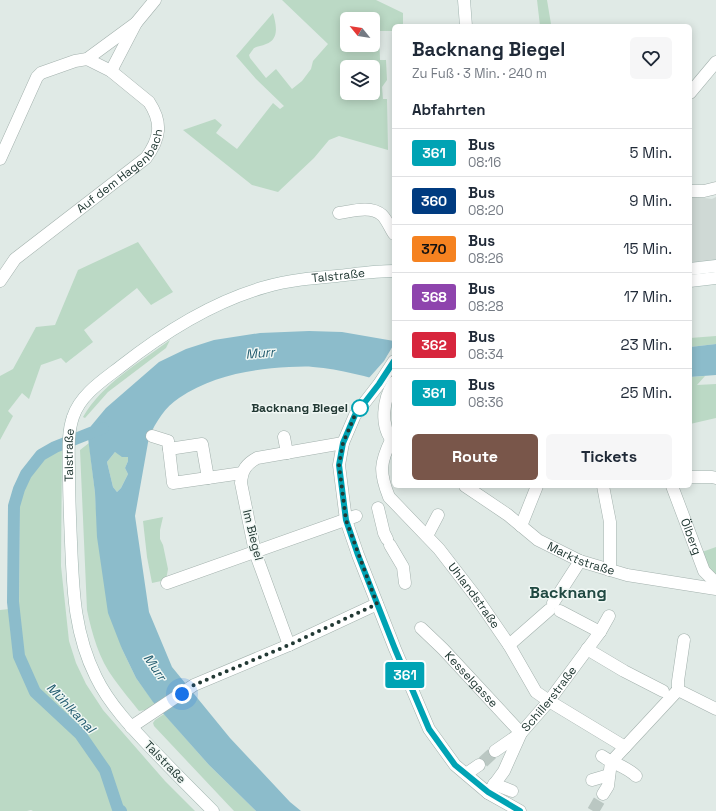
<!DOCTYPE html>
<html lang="de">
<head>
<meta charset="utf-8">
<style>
	:root { --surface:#fff; --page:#f6f6f7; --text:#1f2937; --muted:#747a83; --line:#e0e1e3; --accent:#79564a }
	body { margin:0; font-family:"Space Grotesk",sans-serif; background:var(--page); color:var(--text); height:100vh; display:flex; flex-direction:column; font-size:15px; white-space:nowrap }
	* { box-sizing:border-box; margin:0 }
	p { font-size:13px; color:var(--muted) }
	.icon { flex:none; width:22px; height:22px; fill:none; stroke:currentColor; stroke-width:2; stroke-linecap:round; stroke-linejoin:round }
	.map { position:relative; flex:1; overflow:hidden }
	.side { position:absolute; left:392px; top:24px; width:300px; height:464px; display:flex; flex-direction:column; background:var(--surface); border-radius:6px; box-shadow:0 2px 10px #0003 }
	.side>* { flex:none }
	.badge { padding:0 8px; border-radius:3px; font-size:14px; line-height:26px }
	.needle { width:26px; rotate:300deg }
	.tools { position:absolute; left:340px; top:12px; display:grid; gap:8px }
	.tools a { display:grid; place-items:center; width:40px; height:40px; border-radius:6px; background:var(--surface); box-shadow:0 2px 10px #0003; font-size:20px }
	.you { position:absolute; width:20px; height:20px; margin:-10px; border:3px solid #fff; border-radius:50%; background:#1a73e8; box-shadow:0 0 0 6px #1a73e833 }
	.map>.badge { position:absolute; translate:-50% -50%; box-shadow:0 0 0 2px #fff }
	h2 { padding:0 20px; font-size:15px; line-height:36px }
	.round { display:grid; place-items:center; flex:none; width:42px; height:42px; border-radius:6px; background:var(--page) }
	.head { display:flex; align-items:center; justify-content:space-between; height:68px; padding:0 20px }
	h1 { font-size:19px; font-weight:700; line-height:30px }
	.cta { display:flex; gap:8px; margin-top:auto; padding:8px 20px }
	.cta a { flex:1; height:46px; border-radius:6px; background:var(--accent); color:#fff; font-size:16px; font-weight:700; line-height:46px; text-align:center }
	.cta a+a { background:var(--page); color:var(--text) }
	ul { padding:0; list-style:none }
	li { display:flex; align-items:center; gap:12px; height:48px; padding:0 20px; border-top:1px solid var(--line) }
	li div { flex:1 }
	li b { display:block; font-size:15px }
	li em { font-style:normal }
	li .badge { min-width:44px; font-weight:700; text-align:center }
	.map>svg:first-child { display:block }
	.built { fill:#cfd9d5 }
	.green { fill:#bbd9c5; fill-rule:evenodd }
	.water { fill:#8cbccb; fill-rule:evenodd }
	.pier { fill:#e0eae6 }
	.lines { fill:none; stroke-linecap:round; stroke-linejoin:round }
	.canal { stroke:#8cbccb; stroke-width:12 }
	.street-tunnel { stroke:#bac7c2; stroke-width:12; stroke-dasharray:12 6; stroke-linecap:butt }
	.street-casing { stroke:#a3b1ad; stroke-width:13 }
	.secondary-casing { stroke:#a0b4af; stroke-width:13 }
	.street { stroke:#fff; stroke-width:12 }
	.secondary { stroke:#fff; stroke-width:12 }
	.line-casing { stroke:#fff; stroke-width:9 }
	.line { stroke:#00a3b4; stroke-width:6 }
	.walk { stroke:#223934; stroke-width:4; stroke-dasharray:0 7.2 }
	.stop-dot { fill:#fff; stroke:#00a3b4; stroke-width:2 }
	.labels { text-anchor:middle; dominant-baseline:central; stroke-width:3; stroke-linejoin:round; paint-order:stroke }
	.street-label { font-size:12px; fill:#223934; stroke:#f0f7f4 }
	.stop-label { font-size:12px; font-weight:bold; fill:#223934; stroke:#f0f7f4; text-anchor:end }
	.water-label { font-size:13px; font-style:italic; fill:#225c6f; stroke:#f0f7f4 }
	.district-label { font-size:16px; font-weight:bold; fill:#204942; stroke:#f0f7f4 }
</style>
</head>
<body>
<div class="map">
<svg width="716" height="811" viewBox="0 0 716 811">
	<rect width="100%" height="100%" fill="#e0eae6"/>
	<!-- built -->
	<path class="built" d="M690,196L712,199L716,197V262L690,265Z"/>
	<!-- green -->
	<g class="green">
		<path d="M282,0H376L403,13V26H394V31H379L380,60H386L387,80L382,87L383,99H387L388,150L339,136L329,140L314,158L278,192L252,185L183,130L215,119L222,125L216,133L237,149L273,103L280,109L284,106L256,79L236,56L273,13C276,24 280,39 266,44C262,46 258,46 254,48L249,55L250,58L266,78L276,69L292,89L302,81L311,69L313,61L328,44ZM347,19H373V45H347ZM347,67H373V93H347Z"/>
		<path d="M537,0H547L551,24L540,26Z"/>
		<path d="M138,242L173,292L151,305L137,288L84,330L93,342L66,363L61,358L41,365L29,399L22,393L8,411L13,416L0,440V376L13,369L36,327L55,325L78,270Z"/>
		<path d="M716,336V344L690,347V338Z"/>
		<path d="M170,340L166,348L108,392L85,418L83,417C103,383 139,363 170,340Z"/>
		<path d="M705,376L697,385L716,384V418L690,424V377Z"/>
		<path d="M89,443L95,493L98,538L122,649L136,678L155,704L145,710L139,711C131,701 122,690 114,679C99,659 92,634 87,610L80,450Z"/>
		<path d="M62,447L61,566L69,641L76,663L86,684L103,710L165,781L195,811H33L31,810L27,811H0V610L19,608L20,497C24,484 31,468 43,459C48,454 56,451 62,447Z"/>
		<path d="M115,452L128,456V461L125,468L128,474L121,488L117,492L113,487L107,462Z"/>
		<path d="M163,517L160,530V539L163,545L168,569L166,580L152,583L147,557L143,521Z"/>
		<path d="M716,547V577L708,570L702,552Z"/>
		<path d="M164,714L209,765L256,811H234L154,726L153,723L155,720Z"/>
	</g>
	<!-- water -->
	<g class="water">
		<path d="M309,331L342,332L394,341V384C367,377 341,369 313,367C305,366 297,367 289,367C251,369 211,376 179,398C165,407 156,422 149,437L135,516L149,612L172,667L230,738L290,802L301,811H256L209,765L153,702L136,678L122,649L108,613L97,537L95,493L88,438L91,426L106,408L159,362L186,349L214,340L260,333ZM115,452L122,457H128V461L125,468L128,474L121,488L117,492L113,487L107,462Z"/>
		<path d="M716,344V375L690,377V347Z"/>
	</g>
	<!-- pier -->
	<path class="pier" d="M394,344V386L368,379L384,361Z"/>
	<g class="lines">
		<!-- canal -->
		<path class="canal" d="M103,428L55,447L41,455L26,474L19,489L14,506L13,602L19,656L35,692L80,734L105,770L118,809L121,811"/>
		<!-- street-tunnel -->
		<g class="street-tunnel">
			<path d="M483,762L495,751"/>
			<path d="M593,811L603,794"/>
		</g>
		<defs>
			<g id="street">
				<path d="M111,71L136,23L155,0"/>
				<path d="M690,93L716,62"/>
				<path d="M0,159L37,77L41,73L75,61L87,59L136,23"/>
				<path d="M690,191H704L716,188"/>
				<path d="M339,213C352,211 371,205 382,215C387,220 390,228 394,234"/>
				<path id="s1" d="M0,281L15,259L146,158C160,139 163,123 149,102L111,71L87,59"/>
				<path d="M394,361L379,384L355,415L343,443L339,465L346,520L358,555L395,649L429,729L455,765L488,793L520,811"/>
				<path d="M394,382C383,399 379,426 394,443"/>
				<path d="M152,436L168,441L173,483L242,473"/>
				<path d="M284,437L287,453"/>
				<path id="s2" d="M391,440C380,463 379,472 389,497L439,549L476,597L509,645L536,692L549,701L625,747L678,690"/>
				<path d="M169,449L202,444L208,478"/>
				<path d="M690,477H712L716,478"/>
				<path id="s3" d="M465,486L508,515L538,540L580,561L627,575L716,589"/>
				<path d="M603,486L610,522V565L609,570"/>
				<path id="s4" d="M672,486L704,571L716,583"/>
				<path d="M378,508L384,533L387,539"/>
				<path d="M521,526L537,486"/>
				<path d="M427,536L438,515"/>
				<path d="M390,545L403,567L405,583"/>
				<path d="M167,583L356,516"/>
				<path d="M553,603L580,561"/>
				<path d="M560,611L600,632"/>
				<path id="s5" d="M421,628L443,649L521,733L495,751"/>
				<path d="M289,645L255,552L241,483C242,470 246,464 257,458L343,443"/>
				<path d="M509,645L549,610"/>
				<path d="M587,649L624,671L663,691"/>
				<path d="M678,690V681L684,640"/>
				<path d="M678,690L716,709"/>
				<path d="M131,727L194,685L289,645L377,604"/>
				<path d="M602,756C613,764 626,766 636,776"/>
				<path d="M466,774L479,765"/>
				<path d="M592,780L609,775"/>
				<path d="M494,784L512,791"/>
				<path id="s6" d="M488,793L504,771L521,733L549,701L600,632L609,616"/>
				<path d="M603,794L608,786L611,762L625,747"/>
			</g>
			<g id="secondary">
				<path d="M464,0L466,26"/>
				<path d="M690,269L716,266"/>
				<path d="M690,281L716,278"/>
				<path id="s7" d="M213,811C193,791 173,771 153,750C132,728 109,704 96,677C74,633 73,590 71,542C70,519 69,496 69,473C69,455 67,434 73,417C80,395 103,380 120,367C163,333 212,302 265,287C289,280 313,278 337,276C356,274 375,271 394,271"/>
			</g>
		</defs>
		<!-- street casing -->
		<use href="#street" class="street-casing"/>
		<!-- secondary casing -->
		<use href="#secondary" class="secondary-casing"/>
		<!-- street -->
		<use href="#street" class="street"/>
		<!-- secondary -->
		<use href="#secondary" class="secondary"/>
	</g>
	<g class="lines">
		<defs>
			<path id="line" d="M394,361L379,384L355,415L343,443L339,465L346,520L358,555L395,649L429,729L455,765L488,792L520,811"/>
		</defs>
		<!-- line casing -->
		<use href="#line" class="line-casing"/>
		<!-- line -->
		<use href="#line" class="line"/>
		<!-- walk -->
		<path class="walk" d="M182,694L194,685L289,645L377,604L346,520L339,465L343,443L355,415L360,408"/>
	</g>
	<!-- markers -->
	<circle class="stop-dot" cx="360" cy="408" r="8"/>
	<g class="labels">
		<!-- street labels -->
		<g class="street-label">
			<text stroke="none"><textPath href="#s1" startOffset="165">Auf dem Hagenbach</textPath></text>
			<text stroke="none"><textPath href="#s7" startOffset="753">Talstraße</textPath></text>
			<text stroke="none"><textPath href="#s7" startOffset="404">Talstraße</textPath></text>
			<text transform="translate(253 535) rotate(76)">Im Biegel</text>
			<text stroke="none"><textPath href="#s4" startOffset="54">Ölberg</textPath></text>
			<text stroke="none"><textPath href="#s3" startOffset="138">Marktstraße</textPath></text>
			<text stroke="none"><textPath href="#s2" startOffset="190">Uhlandstraße</textPath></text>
			<text stroke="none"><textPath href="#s5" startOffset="72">Kesselgasse</textPath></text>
			<text stroke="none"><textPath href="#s6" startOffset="113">Schillerstraße</textPath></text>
			<text transform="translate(165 762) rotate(46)">Talstraße</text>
		</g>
		<!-- stop labels -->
		<g class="stop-label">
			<text x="348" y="408">Backnang Biegel</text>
		</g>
		<!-- water labels -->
		<g class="water-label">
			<text transform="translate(260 353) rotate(-5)">Murr</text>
			<text transform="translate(155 667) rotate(55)">Murr</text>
			<text transform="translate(71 708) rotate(46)">Mühlkanal</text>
		</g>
		<!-- district labels -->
		<g class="district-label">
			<text x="568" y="592">Backnang</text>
		</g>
	</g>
</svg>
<div class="tools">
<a><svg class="needle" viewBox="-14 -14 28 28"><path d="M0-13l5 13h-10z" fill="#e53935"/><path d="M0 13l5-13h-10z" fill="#747a83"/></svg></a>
<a><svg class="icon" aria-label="layers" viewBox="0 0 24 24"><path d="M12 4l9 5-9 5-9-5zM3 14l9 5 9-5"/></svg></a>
</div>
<div class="you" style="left:182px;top:694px"></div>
<b class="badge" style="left:405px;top:675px;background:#00a3b4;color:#fff">361</b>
<section class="side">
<div class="head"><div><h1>Backnang Biegel</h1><p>Zu Fuß · 3 Min. · 240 m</p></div><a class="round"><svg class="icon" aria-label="heart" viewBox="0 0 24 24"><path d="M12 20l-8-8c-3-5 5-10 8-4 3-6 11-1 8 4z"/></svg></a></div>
<h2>Abfahrten</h2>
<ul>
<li><span class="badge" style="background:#00a3b4;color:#fff">361</span><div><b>Bus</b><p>08:16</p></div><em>5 Min.</em></li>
<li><span class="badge" style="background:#003b80;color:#fff">360</span><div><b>Bus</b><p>08:20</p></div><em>9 Min.</em></li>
<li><span class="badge" style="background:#f58220;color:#111">370</span><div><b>Bus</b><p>08:26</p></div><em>15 Min.</em></li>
<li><span class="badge" style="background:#8e44ad;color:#fff">368</span><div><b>Bus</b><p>08:28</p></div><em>17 Min.</em></li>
<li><span class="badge" style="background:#d7263d;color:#fff">362</span><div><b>Bus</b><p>08:34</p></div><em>23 Min.</em></li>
<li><span class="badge" style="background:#00a3b4;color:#fff">361</span><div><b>Bus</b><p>08:36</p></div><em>25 Min.</em></li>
</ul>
<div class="cta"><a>Route</a><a>Tickets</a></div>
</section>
</div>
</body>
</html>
